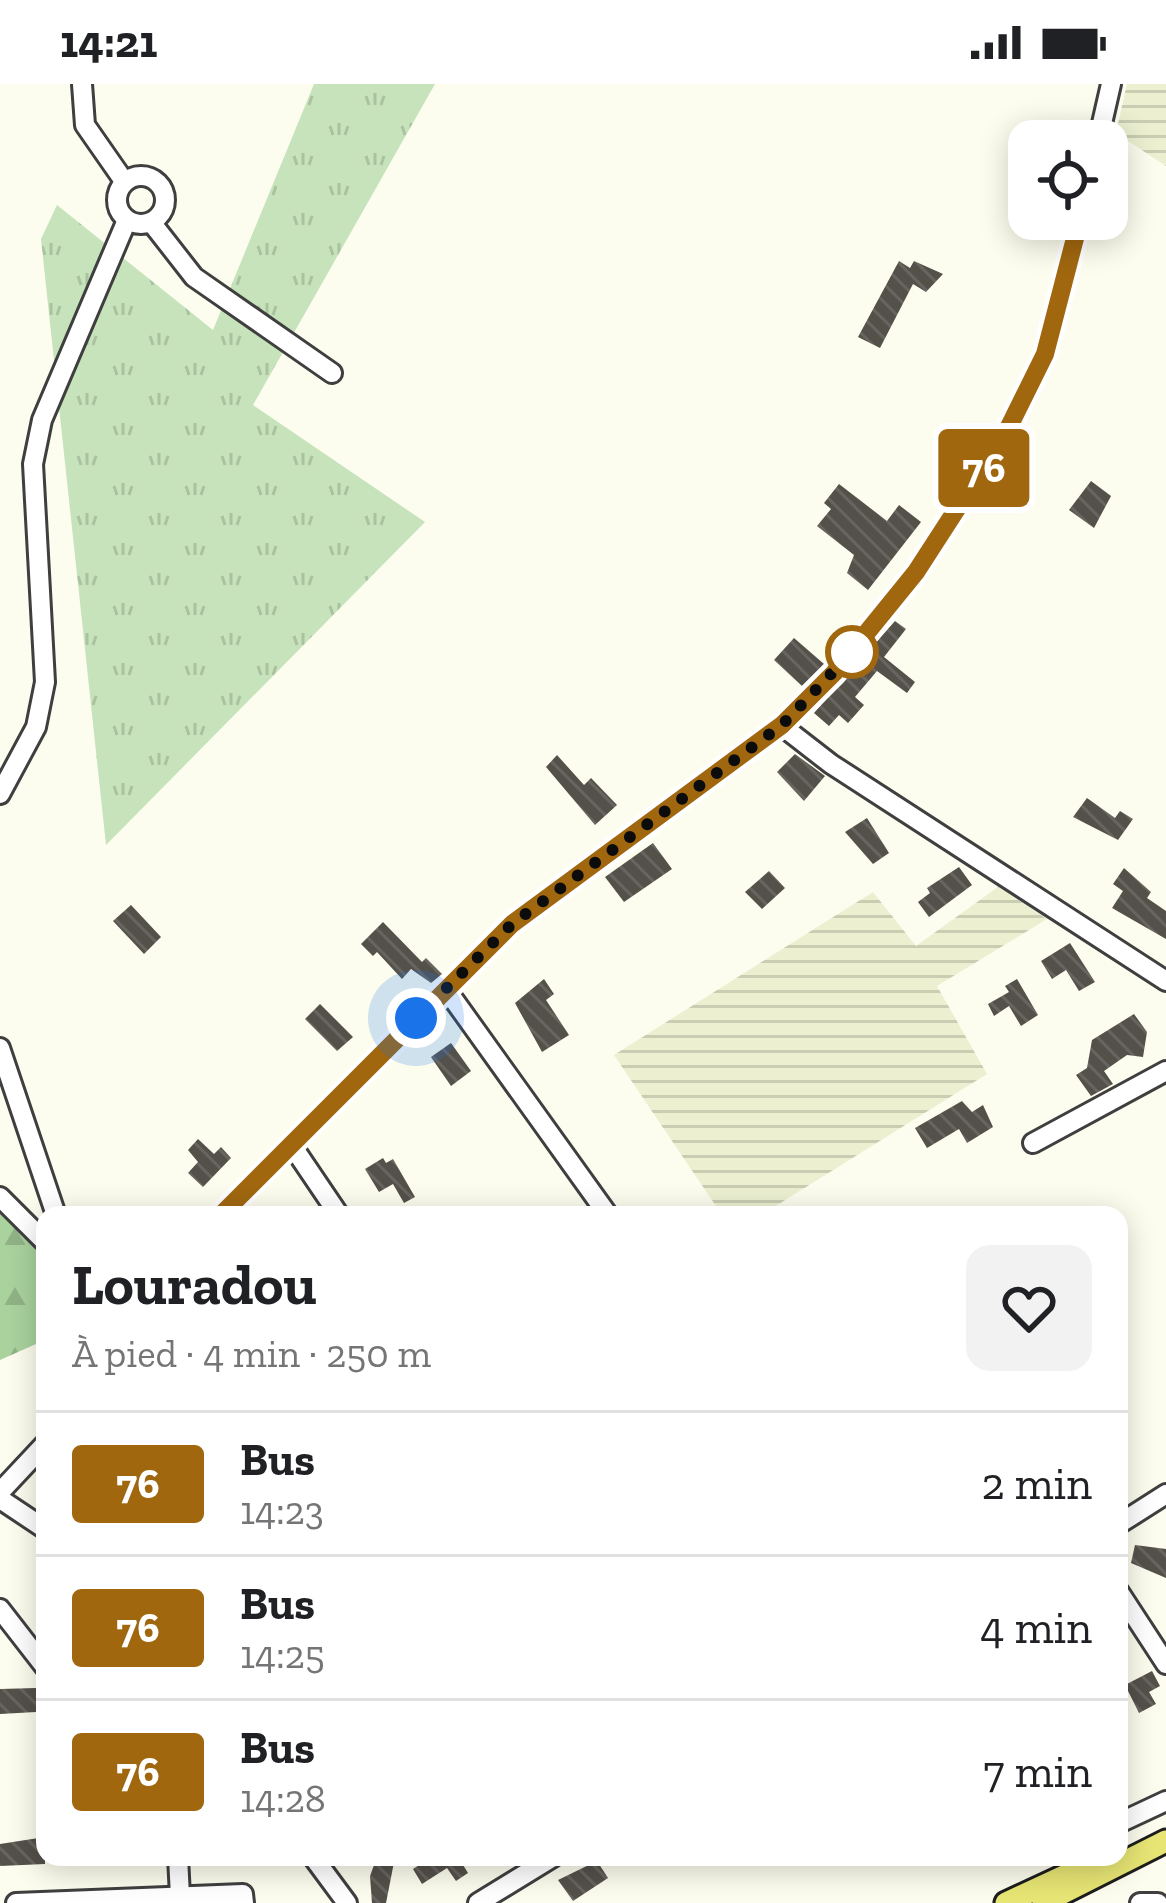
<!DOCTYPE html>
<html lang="fr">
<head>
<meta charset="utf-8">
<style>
	:root { --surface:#fff; --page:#f2f2f2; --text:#202124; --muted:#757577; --line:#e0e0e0 }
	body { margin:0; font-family:"Zilla Slab",serif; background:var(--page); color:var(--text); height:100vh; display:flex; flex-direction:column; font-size:45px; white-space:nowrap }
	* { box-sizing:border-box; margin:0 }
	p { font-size:39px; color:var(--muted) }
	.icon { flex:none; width:66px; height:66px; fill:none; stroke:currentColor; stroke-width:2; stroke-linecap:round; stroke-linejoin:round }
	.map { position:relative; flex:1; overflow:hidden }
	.side { position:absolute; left:36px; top:1122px; width:1092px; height:660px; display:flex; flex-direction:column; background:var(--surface); border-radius:24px; box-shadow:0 6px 30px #0003 }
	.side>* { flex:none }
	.badge { padding:0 24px; border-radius:9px; font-size:42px; line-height:78px }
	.buttons { position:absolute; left:1008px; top:36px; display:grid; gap:24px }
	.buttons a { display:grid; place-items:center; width:120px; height:120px; border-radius:24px; background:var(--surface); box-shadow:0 6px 30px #0003; font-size:60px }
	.you { position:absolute; width:60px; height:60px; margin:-30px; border:9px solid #fff; border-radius:50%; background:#1a73e8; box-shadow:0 0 0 18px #1a73e833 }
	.map>.badge { position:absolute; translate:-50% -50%; box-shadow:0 0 0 6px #fff }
	.round { display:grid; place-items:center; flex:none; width:126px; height:126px; border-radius:24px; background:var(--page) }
	.overview { display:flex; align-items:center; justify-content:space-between; height:204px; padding:0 36px }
	h1 { font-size:57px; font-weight:700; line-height:90px }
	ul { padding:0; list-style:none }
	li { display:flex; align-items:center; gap:36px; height:144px; padding:0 36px; border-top:3px solid var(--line) }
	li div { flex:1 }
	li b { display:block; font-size:45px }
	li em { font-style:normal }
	li .badge { min-width:132px; font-weight:700; text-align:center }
	.status { display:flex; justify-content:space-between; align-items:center; height:84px; padding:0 60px; background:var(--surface); direction:ltr }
	.status svg { height:33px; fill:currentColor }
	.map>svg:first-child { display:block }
	.farmland { fill:url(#farmland-rules) }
	.grass { fill:url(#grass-tufts) }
	.forest { fill:url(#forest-firs) }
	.building { fill:url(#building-back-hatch) }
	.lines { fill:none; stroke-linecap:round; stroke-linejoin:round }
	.minor-casing { stroke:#3f3f3f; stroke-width:24 }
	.major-casing { stroke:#1d1d1d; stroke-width:27 }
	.minor { stroke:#fff; stroke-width:18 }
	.major { stroke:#e7e574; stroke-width:21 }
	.line-casing { stroke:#fff; stroke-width:27 }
	.line { stroke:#a0670f; stroke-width:18 }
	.walk { stroke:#0c0c0c; stroke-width:12; stroke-dasharray:0 21.6 }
	.stop-dot { fill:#fff; stroke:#a0670f; stroke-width:6 }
</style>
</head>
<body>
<div class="status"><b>14:21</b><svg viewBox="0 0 49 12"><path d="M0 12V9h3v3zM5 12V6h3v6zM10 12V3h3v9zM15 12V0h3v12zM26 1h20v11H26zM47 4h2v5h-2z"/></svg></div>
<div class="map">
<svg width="1166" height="1819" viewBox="0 0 1166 1819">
	<defs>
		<pattern id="farmland-rules" width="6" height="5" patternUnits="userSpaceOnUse" patternTransform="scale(3)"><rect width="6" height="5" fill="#ecf0d1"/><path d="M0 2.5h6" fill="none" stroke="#c9cdb2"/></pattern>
		<pattern id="grass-tufts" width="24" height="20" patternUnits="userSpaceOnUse" patternTransform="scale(3)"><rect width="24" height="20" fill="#c7e3bc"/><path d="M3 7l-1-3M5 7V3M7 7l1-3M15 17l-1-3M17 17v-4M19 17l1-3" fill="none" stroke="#aac2a0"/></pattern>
		<pattern id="forest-firs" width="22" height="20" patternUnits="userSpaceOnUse" patternTransform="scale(3)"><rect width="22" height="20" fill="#a9d29d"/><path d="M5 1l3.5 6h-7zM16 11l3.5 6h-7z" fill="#90b386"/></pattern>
		<pattern id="building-back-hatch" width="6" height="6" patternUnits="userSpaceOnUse" patternTransform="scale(3)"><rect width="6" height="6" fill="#54504a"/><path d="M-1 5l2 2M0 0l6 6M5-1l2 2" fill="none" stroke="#686460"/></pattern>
	</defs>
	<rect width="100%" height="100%" fill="#fcfdee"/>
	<!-- farmland -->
	<g class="farmland">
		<path d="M1127,0H1166V82L1116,49Z"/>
		<path d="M998,803L1047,835L937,902L987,990L761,1131H722L614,971L873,808L916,862Z"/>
	</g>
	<!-- grass -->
	<path class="grass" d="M314,0H435L253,321L425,438L106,761L41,155L57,121L213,246Z"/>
	<!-- forest -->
	<path class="forest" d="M0,1120L45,1163V1256L0,1276Z"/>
	<!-- building -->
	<g class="building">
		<path d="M899,177L910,184L914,177L943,190L926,208L913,200L880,264L858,253Z"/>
		<path d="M1091,397L1111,412L1094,444L1069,426Z"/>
		<path d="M839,400L887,437L899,421L921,438L868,506L847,489L854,471L817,442L831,425L824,419Z"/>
		<path d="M895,537L906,545L884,573L915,598L907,609L877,587L855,613L864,621L848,639L839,631L829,642L814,629Z"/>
		<path d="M794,554L824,580L802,602L774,576Z"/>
		<path d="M795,670L825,692L804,717L777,688Z"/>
		<path d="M557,671L584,701L591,694L617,721L595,741L546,683Z"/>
		<path d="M1087,714L1115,734L1120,727L1133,735L1118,756L1073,733Z"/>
		<path d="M867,734L889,769L873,780L845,748Z"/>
		<path d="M653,759L672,785L624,818L605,793Z"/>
		<path d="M959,783L972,801L929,833L918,818L930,809L927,804Z"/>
		<path d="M1124,784L1151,808L1147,814L1166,827V855L1112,824L1123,807L1113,800Z"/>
		<path d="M769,787L785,804L762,825L745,808Z"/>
		<path d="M131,821L161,853L144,870L113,837Z"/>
		<path d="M383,838L422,878L426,874L442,890L431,899L411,885L402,895L377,868L373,872L361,860Z"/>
		<path d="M1070,859L1095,898L1079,907L1066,886L1052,895L1041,877Z"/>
		<path d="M544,895L554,910L546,916L569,951L542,968L515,919Z"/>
		<path d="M1017,895L1038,931L1021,942L1009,922L994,932L988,920L1009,908L1005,902Z"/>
		<path d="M320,920L353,953L337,967L305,935Z"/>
		<path d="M1134,930L1147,948L1143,973L1127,971L1104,987L1113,1000L1091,1012L1076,991L1087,984L1092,956Z"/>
		<path d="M451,959L471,987L451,1002L431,973Z"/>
		<path d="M962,1017L972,1028L983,1021L993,1043L967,1059L959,1045L927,1064L915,1044Z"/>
		<path d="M198,1055L214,1070L221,1063L231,1074L203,1103L188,1089L198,1078L188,1066Z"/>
		<path d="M383,1074L386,1079L393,1075L415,1113L404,1119L393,1100L379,1108L365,1085Z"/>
		<path d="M1135,1461L1166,1465V1494L1131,1479Z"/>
		<path d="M1152,1587L1160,1602L1149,1608L1156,1620L1139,1629L1125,1601Z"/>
		<path d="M36,1604V1628L0,1630V1605Z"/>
		<path d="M45,1753V1780L0,1782V1760Z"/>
		<path d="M377,1773H395L386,1819H372L370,1792Z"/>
		<path d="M431,1773H465L460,1776L468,1789L456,1797L447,1784L422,1800L413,1785Z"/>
		<path d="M597,1777L608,1794L573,1817L558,1796Z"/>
	</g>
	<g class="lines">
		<defs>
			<g id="minor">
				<path d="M82,0L85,41L124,97"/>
				<path d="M1098,57L1111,0"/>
				<circle cx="141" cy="116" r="24"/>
				<path d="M151,138L194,193L332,289"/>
				<path d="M782,642L831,680L1166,897"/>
				<path d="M0,710L36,643L45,598L33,380L42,336L127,136"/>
				<path d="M446,905L608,1131"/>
				<path d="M0,964L56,1131"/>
				<path d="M1033,1059L1166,987"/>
				<path d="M291,1060L339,1131"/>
				<path d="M0,1113L45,1158"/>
				<path d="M221,1131L512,840L782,642L834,589L916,488L1006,349L1045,270L1081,135"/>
				<path d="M0,1408L45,1360"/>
				<path d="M0,1415L45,1445"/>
				<path d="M1119,1440L1166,1410"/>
				<path d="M1119,1508L1166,1580"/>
				<path d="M0,1525L45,1583"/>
				<path d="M1119,1739L1166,1717"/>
				<path d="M178,1773L180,1812"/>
				<path d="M313,1773L347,1819"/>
				<path d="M16,1819L243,1810L244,1819"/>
				<path d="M478,1819L553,1773"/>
				<path d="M1140,1819H1158"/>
			</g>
			<g id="major">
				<path d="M1006,1819L1105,1773"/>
				<path d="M1043,1819L1166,1757"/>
			</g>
		</defs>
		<!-- minor casing -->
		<use href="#minor" class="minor-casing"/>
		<!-- major casing -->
		<use href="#major" class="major-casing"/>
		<!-- minor -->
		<use href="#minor" class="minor"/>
		<!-- major -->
		<use href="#major" class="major"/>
	</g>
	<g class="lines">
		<defs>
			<path id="line" d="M221,1131L512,840L782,641L834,589L916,488L1006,349L1045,270L1080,135"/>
		</defs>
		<!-- line casing -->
		<use href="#line" class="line-casing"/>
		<!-- line -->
		<use href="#line" class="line"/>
		<!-- walk -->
		<path class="walk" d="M416,934L512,840L782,641L852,568"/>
	</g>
	<!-- markers -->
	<circle class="stop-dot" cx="852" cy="568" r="24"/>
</svg>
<div class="buttons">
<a><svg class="icon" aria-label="locate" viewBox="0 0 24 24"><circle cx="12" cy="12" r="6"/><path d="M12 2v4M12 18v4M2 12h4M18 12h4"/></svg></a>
</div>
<div class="you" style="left:416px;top:934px"></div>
<b class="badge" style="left:984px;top:384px;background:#a0670f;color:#fff">76</b>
<section class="side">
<div class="overview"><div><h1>Louradou</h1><p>À pied · 4 min · 250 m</p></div><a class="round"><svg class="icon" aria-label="heart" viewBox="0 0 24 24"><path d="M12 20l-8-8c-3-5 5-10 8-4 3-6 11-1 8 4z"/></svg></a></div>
<ul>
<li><span class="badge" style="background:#a0670f;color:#fff">76</span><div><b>Bus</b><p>14:23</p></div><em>2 min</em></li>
<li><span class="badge" style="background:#a0670f;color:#fff">76</span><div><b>Bus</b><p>14:25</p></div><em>4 min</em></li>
<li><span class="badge" style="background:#a0670f;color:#fff">76</span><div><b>Bus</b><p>14:28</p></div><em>7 min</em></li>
</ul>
</section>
</div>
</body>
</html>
